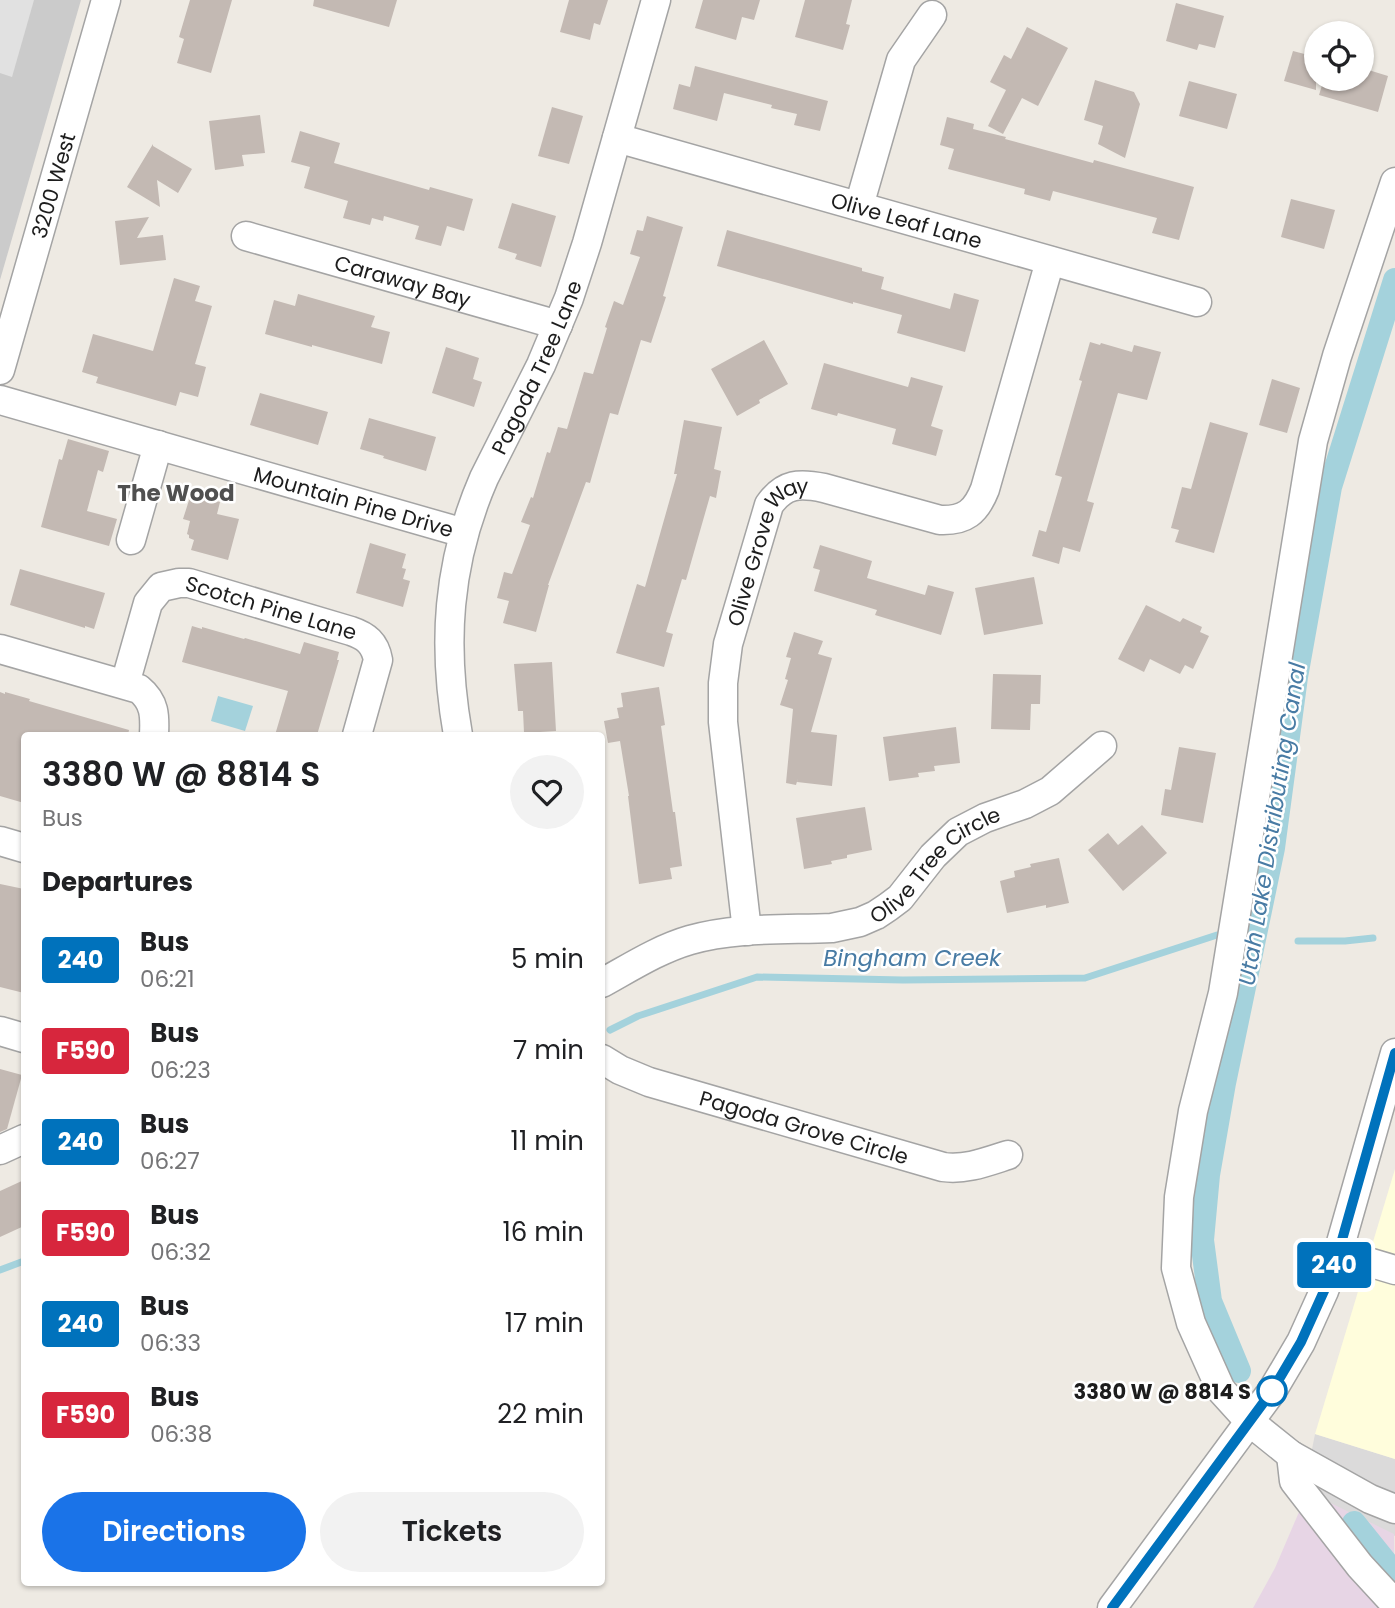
<!DOCTYPE html>
<html lang="en">
<head>
<meta charset="utf-8">
<style>
	:root { --surface:#fff; --page:#f2f2f2; --text:#202124; --muted:#757577; --accent:#1a73e8 }
	body { margin:0; font-family:Poppins,sans-serif; background:var(--page); color:var(--text); height:100vh; display:flex; flex-direction:column; font-size:26px; white-space:nowrap }
	* { box-sizing:border-box; margin:0 }
	p { font-size:23px; color:var(--muted) }
	.icon { flex:none; width:38px; height:38px; fill:none; stroke:currentColor; stroke-width:2; stroke-linecap:round; stroke-linejoin:round }
	.map { position:relative; flex:1; overflow:hidden }
	.panel { position:absolute; left:21px; top:732px; width:584px; height:854px; display:flex; flex-direction:column; background:var(--surface); border-radius:7px; box-shadow:0 2px 5px #0004 }
	.panel>* { flex:none }
	.badge { padding:0 14px; border-radius:5px; font-size:24px; line-height:46px }
	.controls { position:absolute; left:1304px; top:21px; display:grid; gap:14px }
	.controls a { display:grid; place-items:center; width:70px; height:70px; border-radius:50%; background:var(--surface); box-shadow:0 2px 5px #0004; font-size:35px }
	.map>.badge { position:absolute; translate:-50% -50%; box-shadow:0 0 0 4px #fff }
	h2 { padding:0 21px; font-size:26px; line-height:63px }
	.round { display:grid; place-items:center; flex:none; width:74px; height:74px; border-radius:37px; background:var(--page) }
	.summary { display:flex; align-items:center; justify-content:space-between; height:119px; padding:0 21px }
	h1 { font-size:33px; font-weight:600; line-height:52px }
	.primary-button { display:flex; gap:14px; margin-top:auto; padding:14px 21px }
	.primary-button a { flex:1; height:80px; border-radius:42px; background:var(--accent); color:#fff; font-size:28px; font-weight:600; line-height:80px; text-align:center }
	.primary-button a+a { background:var(--page); color:var(--text) }
	ul { padding:0; list-style:none }
	li { display:flex; align-items:center; gap:21px; height:91px; padding:0 21px }
	li div { flex:1 }
	li b { display:block; font-size:26px }
	li em { font-style:normal }
	li .badge { min-width:77px; font-weight:700; text-align:center }
	.map>svg:first-child { display:block }
	.residential { fill:#dbdada }
	.industrial { fill:#e7d5e5 }
	.education { fill:#fffddc }
	.religious { fill:#cbcbcb }
	.parking { fill:#e1e1e1 }
	.water { fill:#a4d2dc }
	.lines { fill:none; stroke-linecap:round; stroke-linejoin:round }
	.stream { stroke:#a4d2dc; stroke-width:7 }
	.canal { stroke:#a4d2dc; stroke-width:24 }
	.building { fill:#c3b9b3 }
	.minor-casing { stroke:#a4a4a4; stroke-width:31 }
	.minor { stroke:#fff; stroke-width:28 }
	.line-casing { stroke:#fff; stroke-width:16 }
	.line { stroke:#0072bc; stroke-width:10 }
	.stop-dot { fill:#fff; stroke:#0072bc; stroke-width:3.5 }
	.labels { text-anchor:middle; dominant-baseline:central; stroke-width:5; stroke-linejoin:round; paint-order:stroke }
	.street-label { font-size:21px; fill:#1d1d1d; stroke:#fff }
	.stop-label { font-size:21px; font-weight:bold; fill:#1d1d1d; stroke:#fff; text-anchor:end }
	.neighbourhood-label { font-size:23px; font-weight:bold; fill:#505050; stroke:#fff }
	.water-label { font-size:23px; font-style:italic; fill:#487ba4; stroke:#fff }
</style>
</head>
<body>
<div class="map">
<svg width="1395" height="1608" viewBox="0 0 1395 1608">
	<rect width="100%" height="100%" fill="#eeeae3"/>
	<!-- residential -->
	<path class="residential" d="M1315,1434L1395,1459V1536L1304,1490Z"/>
	<!-- industrial -->
	<path class="industrial" d="M1304,1490L1394,1534L1395,1608H1253L1275,1568L1299,1512Z"/>
	<!-- education -->
	<path class="education" d="M1395,1169V1459L1315,1434Z"/>
	<!-- religious -->
	<path class="religious" d="M0,0H81L0,280Z"/>
	<!-- parking -->
	<path class="parking" d="M0,0H34L12,77L0,73Z"/>
	<!-- water -->
	<path class="water" d="M218,696L253,706L245,731L211,721Z"/>
	<g class="lines">
		<!-- stream -->
		<g class="stream">
			<path d="M1298,941H1345L1373,938"/>
			<path d="M610,1030L638,1016L757,977L903,980L1085,978L1217,935"/>
			<path d="M0,1270L24,1261"/>
		</g>
		<!-- canal -->
		<g class="canal">
			<path d="M1239,1371L1210,1301L1202,1240L1208,1175L1224,1083L1273,848L1296,677L1330,487L1395,280"/>
			<path d="M1354,1523L1395,1574"/>
		</g>
	</g>
	<!-- building -->
	<g class="building">
		<path d="M190,0H232L211,73L177,63L184,39L179,37Z"/>
		<path d="M314,0H397L389,27L313,6Z"/>
		<path d="M569,0H608L600,25L594,23L590,40L560,32Z"/>
		<path d="M703,0H760L754,20L742,17L736,40L695,28Z"/>
		<path d="M805,0H852L846,24L850,25L843,50L795,37Z"/>
		<path d="M1176,3L1224,16L1215,48L1199,44L1197,50L1166,41Z"/>
		<path d="M1027,27L1068,48L1038,106L1022,98L1003,134L988,126L1006,90L990,82L1004,55L1011,59Z"/>
		<path d="M1293,51L1316,57V90L1284,81Z"/>
		<path d="M695,66L828,101L820,131L794,125L797,114L771,108L772,105L724,93L717,121L673,109L679,84L690,87Z"/>
		<path d="M1362,68L1388,76L1378,112L1319,95L1324,79H1362Z"/>
		<path d="M1095,80L1134,92L1140,104L1125,158L1098,144L1103,126L1084,120Z"/>
		<path d="M1189,81L1237,94L1227,129L1179,116Z"/>
		<path d="M552,107L583,116L569,164L538,156Z"/>
		<path d="M260,115L265,153L242,155L244,166L215,170L209,121Z"/>
		<path d="M947,117L974,124L973,129L1006,137L1005,139L1093,163L1094,160L1194,187L1179,240L1152,233L1157,218L1053,191L1050,201L1024,194L1025,189L948,169L954,149L940,145Z"/>
		<path d="M300,131L340,143L334,163L429,190L430,187L473,199L464,231L447,226L441,246L415,239L419,226L384,216L383,221L372,218L370,225L343,218L348,201L304,188L310,167L291,162Z"/>
		<path d="M153,144V146L192,169L178,193L157,180L160,207L127,187Z"/>
		<path d="M1291,199L1335,210L1324,249L1281,237Z"/>
		<path d="M512,203L556,216L541,267L515,259L517,254L498,248Z"/>
		<path d="M647,216L683,227L663,296L666,297L651,343L641,340L618,415L610,413L590,483L586,482L548,585H549L536,632L503,623L509,601L497,598L504,572L512,574L530,525L521,522L531,497L533,498L547,452L550,453L558,427L567,429L584,372L593,374L607,328L605,327L614,301L623,305L640,257L630,254L637,230L643,231Z"/>
		<path d="M149,217L137,238L163,235L166,260L120,265L115,221Z"/>
		<path d="M727,230L862,268V271L884,277L881,289L950,309L954,293L979,300L965,352L897,333L902,315L853,302V304L717,266Z"/>
		<path d="M174,278L200,286L195,301L212,306L195,364L206,367L198,397L180,392L176,406L96,383L98,377L82,372L93,334L153,351Z"/>
		<path d="M298,294L375,316L371,327L390,332L382,364L312,345V347L265,334L274,300L295,306Z"/>
		<path d="M764,340L788,384L759,400L760,403L737,416L711,369Z"/>
		<path d="M1090,342L1100,345L1101,343L1132,352L1134,345L1161,352L1147,400L1118,393L1087,501L1094,503L1080,552L1063,547L1059,564L1032,556L1039,530L1046,532L1062,477L1055,475L1082,381L1079,380Z"/>
		<path d="M446,347L479,358L473,379L482,382L474,407L432,393Z"/>
		<path d="M824,363L908,387L911,377L943,386L931,426L943,430L936,456L892,444L896,429L838,413L837,416L811,409Z"/>
		<path d="M1272,379L1300,388L1287,433L1259,425Z"/>
		<path d="M260,393L328,412L318,445L250,425Z"/>
		<path d="M369,418L436,437L426,471L383,458L384,456L360,449Z"/>
		<path d="M684,420L722,427L714,469L721,471L716,498L710,496L686,580L682,579L666,632L673,634L664,667L616,653L637,584L645,587L677,474H674Z"/>
		<path d="M1210,422L1248,433L1214,553L1175,542L1179,530L1171,528L1182,487L1191,489Z"/>
		<path d="M68,439L109,451L103,472L98,470L87,511L117,519L109,546L41,527L59,459L62,460Z"/>
		<path d="M191,494L220,502L217,514L239,519L228,560L191,550L194,540L189,538V535L187,534L190,521L183,519Z"/>
		<path d="M370,543L406,554L402,568L406,569L403,579L410,581L403,607L356,593Z"/>
		<path d="M820,545L872,561L867,578L925,595L928,585L954,592L941,635L875,615L877,610L814,591L820,570L813,568Z"/>
		<path d="M20,569L105,593L94,629L85,626V628L10,605Z"/>
		<path d="M1034,577L1043,624L984,635L975,588Z"/>
		<path d="M1146,605L1180,622L1183,618L1202,627L1200,632L1209,636L1193,669L1185,665L1180,674L1150,659L1144,672L1118,659Z"/>
		<path d="M192,626L202,629V627L244,639L245,638L300,654L304,642L339,652L337,660H339L317,735H275L288,691L182,662Z"/>
		<path d="M794,632L823,641L818,654L832,658L811,732L837,735L832,786L797,782L798,778L796,785L786,783L793,709L780,705L788,680L785,679L791,658L786,657Z"/>
		<path d="M552,662L556,731L524,733L523,711H518L514,664Z"/>
		<path d="M993,674L1041,675L1040,704H1031L1030,730L991,729Z"/>
		<path d="M659,687L665,725L661,726L673,812H675L682,866L670,868L672,879L639,884L628,796H629L620,741L608,743L604,721L619,718L617,708L623,707L621,693Z"/>
		<path d="M0,692L5,694V692L30,699L29,701L129,730L128,735H24V803L0,796Z"/>
		<path d="M956,727L960,763L934,766L935,771L918,773L919,777L889,781L883,737Z"/>
		<path d="M1179,747L1216,753L1203,823L1161,815L1165,789L1171,790Z"/>
		<path d="M865,807L872,850L847,855V858L831,861L832,864L804,869L796,818Z"/>
		<path d="M1142,825L1167,853L1123,891L1088,850L1108,833L1118,845Z"/>
		<path d="M1059,858L1069,903L1046,908V905L1007,913L1000,881L1015,877L1014,871L1031,867L1030,864Z"/>
		<path d="M0,884L24,889V993L0,987Z"/>
		<path d="M0,1069L22,1075L7,1129L0,1132Z"/>
		<path d="M24,1180V1226L0,1237V1191Z"/>
	</g>
	<g class="lines">
		<defs>
			<g id="minor">
				<path id="s1" d="M617,138L1197,302"/>
				<path d="M1395,182L1337,356L1313,441L1223,993L1193,1111L1179,1197L1176,1268L1191,1323L1221,1390L1250,1422L1291,1455L1370,1499L1395,1509"/>
				<path d="M859,206L901,60L932,15"/>
				<path id="s2" d="M246,236L558,325"/>
				<path id="s3" d="M0,370L106,0"/>
				<path id="s4" d="M0,400L464,533"/>
				<path d="M131,540L158,445"/>
				<path d="M0,649L139,689C155,702 155,716 154,735"/>
				<path id="s5" d="M125,684L148,603L161,587L179,583H189L351,631C366,636 375,643 378,660L357,735"/>
				<path id="s6" d="M458,735C442,645 447,563 484,478L541,365L569,298L587,243L656,0"/>
				<path d="M0,841L24,848"/>
				<path id="s7" d="M747,931L723,722V683L728,644L769,505C784,483 800,483 824,488L940,520C965,521 976,512 985,489L1050,261"/>
				<path id="s8" d="M602,983C631,967 659,949 690,940C735,927 785,930 832,928L860,922L876,915L888,907L900,898L933,856L958,832L985,818L1025,804L1050,791L1102,746"/>
				<path d="M0,1031L24,1038"/>
				<path id="s9" d="M602,1059L620,1070L649,1082L943,1167C966,1170 986,1162 1008,1155"/>
				<path d="M0,1150L24,1139"/>
				<path d="M1338,1253L1395,1270"/>
				<path d="M1291,1455L1294,1481L1360,1566L1395,1604"/>
				<path d="M1112,1608L1272,1391L1301,1342L1324,1291L1338,1253L1395,1053"/>
			</g>
		</defs>
		<!-- minor casing -->
		<use href="#minor" class="minor-casing"/>
		<!-- minor -->
		<use href="#minor" class="minor"/>
	</g>
	<g class="lines">
		<defs>
			<path id="line" d="M1112,1608L1272,1391L1301,1342L1324,1291L1338,1254L1395,1053"/>
		</defs>
		<!-- line casing -->
		<use href="#line" class="line-casing"/>
		<!-- line -->
		<use href="#line" class="line"/>
	</g>
	<!-- markers -->
	<circle class="stop-dot" cx="1272" cy="1391" r="14"/>
	<g class="labels">
		<!-- street labels -->
		<g class="street-label">
			<text stroke="none"><textPath href="#s3" startOffset="192">3200 West</textPath></text>
			<text stroke="none"><textPath href="#s1" startOffset="301">Olive Leaf Lane</textPath></text>
			<text stroke="none"><textPath href="#s2" startOffset="163">Caraway Bay</textPath></text>
			<text stroke="none"><textPath href="#s6" startOffset="385">Pagoda Tree Lane</textPath></text>
			<text stroke="none"><textPath href="#s4" startOffset="368">Mountain Pine Drive</textPath></text>
			<text stroke="none"><textPath href="#s7" startOffset="394">Olive Grove Way</textPath></text>
			<text stroke="none"><textPath href="#s5" startOffset="219">Scotch Pine Lane</textPath></text>
			<text stroke="none"><textPath href="#s8" startOffset="366">Olive Tree Circle</textPath></text>
			<text stroke="none"><textPath href="#s9" startOffset="214">Pagoda Grove Circle</textPath></text>
		</g>
		<!-- stop labels -->
		<g class="stop-label">
			<text x="1251" y="1391">3380 W @ 8814 S</text>
		</g>
		<!-- neighbourhood labels -->
		<g class="neighbourhood-label">
			<text x="176" y="493">The Wood</text>
		</g>
		<!-- water labels -->
		<g class="water-label">
			<text transform="translate(1272 824) rotate(-81)">Utah Lake Distributing Canal</text>
			<text x="912" y="958">Bingham Creek</text>
		</g>
	</g>
</svg>
<div class="controls">
<a><svg class="icon" aria-label="locate" viewBox="0 0 24 24"><circle cx="12" cy="12" r="6"/><path d="M12 2v4M12 18v4M2 12h4M18 12h4"/></svg></a>
</div>
<b class="badge" style="left:1334px;top:1265px;background:#0072bc;color:#fff">240</b>
<section class="panel">
<div class="summary"><div><h1>3380 W @ 8814 S</h1><p>Bus</p></div><a class="round"><svg class="icon" aria-label="heart" viewBox="0 0 24 24"><path d="M12 20l-8-8c-3-5 5-10 8-4 3-6 11-1 8 4z"/></svg></a></div>
<h2>Departures</h2>
<ul>
<li><span class="badge" style="background:#0072bc;color:#fff">240</span><div><b>Bus</b><p>06:21</p></div><em>5 min</em></li>
<li><span class="badge" style="background:#d7263d;color:#fff">F590</span><div><b>Bus</b><p>06:23</p></div><em>7 min</em></li>
<li><span class="badge" style="background:#0072bc;color:#fff">240</span><div><b>Bus</b><p>06:27</p></div><em>11 min</em></li>
<li><span class="badge" style="background:#d7263d;color:#fff">F590</span><div><b>Bus</b><p>06:32</p></div><em>16 min</em></li>
<li><span class="badge" style="background:#0072bc;color:#fff">240</span><div><b>Bus</b><p>06:33</p></div><em>17 min</em></li>
<li><span class="badge" style="background:#d7263d;color:#fff">F590</span><div><b>Bus</b><p>06:38</p></div><em>22 min</em></li>
</ul>
<div class="primary-button"><a>Directions</a><a>Tickets</a></div>
</section>
</div>
</body>
</html>
